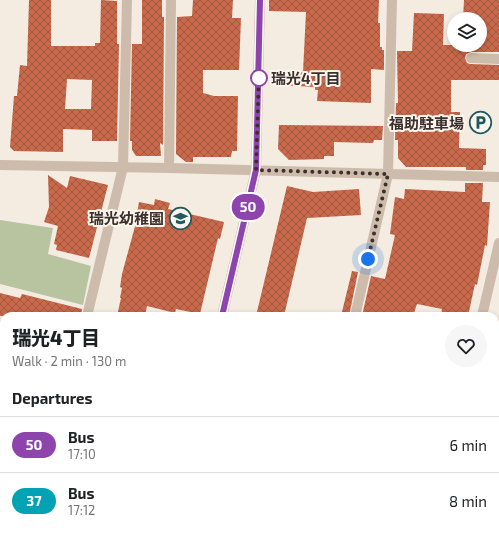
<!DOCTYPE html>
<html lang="en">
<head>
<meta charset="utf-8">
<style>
	:root { --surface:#fff; --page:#f6f6f6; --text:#202124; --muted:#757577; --line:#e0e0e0 }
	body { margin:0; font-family:"Exo 2","Noto Sans JP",sans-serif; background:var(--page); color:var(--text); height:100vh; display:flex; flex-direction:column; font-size:15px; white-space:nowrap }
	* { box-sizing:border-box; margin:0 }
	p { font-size:13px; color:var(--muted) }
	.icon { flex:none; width:22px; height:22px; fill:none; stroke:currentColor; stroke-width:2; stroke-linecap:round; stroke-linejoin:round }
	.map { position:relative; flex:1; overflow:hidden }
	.details { position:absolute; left:0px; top:312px; width:499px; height:224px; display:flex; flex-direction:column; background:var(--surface); border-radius:12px 12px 0 0; box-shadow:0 2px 6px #0003 }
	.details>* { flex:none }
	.badge { padding:0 8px; border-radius:13px; font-size:14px; line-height:26px }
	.controls { position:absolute; left:447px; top:12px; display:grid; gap:8px }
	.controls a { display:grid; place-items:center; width:40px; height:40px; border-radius:50%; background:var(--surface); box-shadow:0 2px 6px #0003; font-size:20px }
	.you { position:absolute; width:20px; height:20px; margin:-10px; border:3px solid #fff; border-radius:50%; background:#1a73e8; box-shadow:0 0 0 6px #1a73e833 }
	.map>.badge { position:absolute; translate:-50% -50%; box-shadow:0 0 0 2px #fff }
	h2 { padding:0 12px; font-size:15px; line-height:36px }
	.round { display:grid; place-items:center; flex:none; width:42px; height:42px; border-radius:21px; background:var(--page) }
	.overview { display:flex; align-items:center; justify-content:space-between; height:68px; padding:0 12px }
	h1 { font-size:19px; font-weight:800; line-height:30px }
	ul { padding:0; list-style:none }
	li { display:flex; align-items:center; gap:12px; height:56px; padding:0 12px; border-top:1px solid var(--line) }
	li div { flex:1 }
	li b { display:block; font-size:15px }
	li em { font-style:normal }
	li .badge { min-width:44px; font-weight:700; text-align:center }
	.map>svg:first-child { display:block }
	.park { fill:#b8c4a0 }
	.building { fill:url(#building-cross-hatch); fill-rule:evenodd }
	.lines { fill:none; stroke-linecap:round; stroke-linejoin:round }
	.minor { stroke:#cdbbac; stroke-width:10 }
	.line-casing { stroke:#fff; stroke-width:9 }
	.line { stroke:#8e44ad; stroke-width:6 }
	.walk { stroke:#3b302b; stroke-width:4; stroke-dasharray:0 7.2 }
	.stop-dot { fill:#fff; stroke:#8e44ad; stroke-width:2 }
	.labels { text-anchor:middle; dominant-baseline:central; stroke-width:4; stroke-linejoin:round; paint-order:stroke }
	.stop-label { font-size:15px; font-weight:bold; fill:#3b302b; stroke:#fbf5ee; text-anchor:start }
	.poi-label { font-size:15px; font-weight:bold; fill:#3b302b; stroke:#fbf5ee; text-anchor:end }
</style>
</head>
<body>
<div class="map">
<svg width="499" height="536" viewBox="0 0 499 536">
	<defs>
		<pattern id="building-cross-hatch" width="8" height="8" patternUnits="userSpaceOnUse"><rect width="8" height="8" fill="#c8694b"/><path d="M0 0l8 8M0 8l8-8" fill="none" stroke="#a4573f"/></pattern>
	</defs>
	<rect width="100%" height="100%" fill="#f4ebe1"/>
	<!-- park -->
	<path class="park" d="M0,220L53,228L48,254L91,266L83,305L0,284Z"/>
	<!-- building -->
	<g class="building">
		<path d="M29,0H51V46H95V43H100L101,0L117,1V44H119L117,141H92V130L63,129V152L14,151L10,147L14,96H17L20,65L27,66ZM67,79L92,80L91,109H65Z"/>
		<path d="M142,0H162V17H164L163,145L160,143L161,156H136L132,150V141H130L132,44H142Z"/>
		<path d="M193,0H233L232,18H241L239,70H203V93L214,96H238L237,151H232L231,157H193V162H186L176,154L177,17L192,16Z"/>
		<path d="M269,0H379L378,23H380V47H382V50H384V70L371,69V103L317,101L318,90H315V87L279,85L280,71L303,72L306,12L269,11Z"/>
		<path d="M464,0H499V52H471L466,54L465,58L467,63L470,64L499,65V80H451V112H460L459,148L486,149V165H483V170H466V167H406L398,158V140H395L396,103H398L397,51H412L414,13L444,14L443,45H480V19H463Z"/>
		<path d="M279,125L383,126L382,140H374L373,143L334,142V156H324V159L289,160L278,149Z"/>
		<path d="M48,175L67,188L70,176L108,185L89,258L56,250L57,245L54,244L58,226L44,222L49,207Z"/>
		<path d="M465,183H483L482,202H490L487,246L485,245L477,285L475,284L468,316H441L442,309L417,304L413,316H362L371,276L385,279L395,235L390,234L395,197L404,199L405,189L465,192Z"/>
		<path d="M287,186L313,192L359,189L361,215L307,218L284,316H256Z"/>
		<path d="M155,199L170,203L168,209L224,222L220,239L218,238L200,314L176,309L175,313L147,306L145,316H117L121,298H120L122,288L120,287L122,274L137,219H136L139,202L154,205Z"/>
		<path d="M352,271L358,272L349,316H341Z"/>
		<path d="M0,293L20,298L22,294L82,309L81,316H0Z"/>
	</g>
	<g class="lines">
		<!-- minor -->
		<g class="minor">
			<path d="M471,58L499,59"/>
			<path d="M0,165L169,168L499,177"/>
			<path d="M169,168L171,0"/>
			<path d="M87,316L123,167L127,0"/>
			<path d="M222,316L256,170L260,0"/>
			<path d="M355,316L388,174L392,0"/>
			<path d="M482,316L499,243"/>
			<path d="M495,365L499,368"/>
			<path d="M0,490L4,491"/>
			<path d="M136,532L148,536"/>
			<path d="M337,532L356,536"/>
			<path d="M32,536L33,532"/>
			<path d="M170,536L171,532"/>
			<path d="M303,536L304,532"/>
			<path d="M369,536L370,532"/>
			<path d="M420,536L422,532"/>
		</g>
	</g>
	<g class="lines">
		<defs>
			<path id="line" d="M222,316L256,170L260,0"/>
		</defs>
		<!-- line casing -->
		<use href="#line" class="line-casing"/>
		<!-- line -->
		<use href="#line" class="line"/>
		<!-- walk -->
		<path class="walk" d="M259,78V73L256,170L388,174L368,259"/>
	</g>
	<!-- icons -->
	<defs>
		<symbol id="parking-ring" viewBox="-11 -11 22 22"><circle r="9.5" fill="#fbf5ee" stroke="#1f5a5e" stroke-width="1.5"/><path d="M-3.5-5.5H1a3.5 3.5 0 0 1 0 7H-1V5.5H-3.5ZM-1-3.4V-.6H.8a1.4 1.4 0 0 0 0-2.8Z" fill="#1f5a5e"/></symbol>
		<symbol id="school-ring" viewBox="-11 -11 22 22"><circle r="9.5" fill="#fbf5ee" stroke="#1f5a5e" stroke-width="1.5"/><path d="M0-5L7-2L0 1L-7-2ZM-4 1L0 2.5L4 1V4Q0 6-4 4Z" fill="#1f5a5e"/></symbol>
	</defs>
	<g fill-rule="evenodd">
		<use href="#parking-ring" x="468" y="110" width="25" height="25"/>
		<use href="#school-ring" x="168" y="206" width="25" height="25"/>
	</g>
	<!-- markers -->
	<circle class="stop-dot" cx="259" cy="78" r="8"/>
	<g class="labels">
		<!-- stop labels -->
		<g class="stop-label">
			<text x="271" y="78">瑞光4丁目</text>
		</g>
		<!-- poi labels -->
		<g class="poi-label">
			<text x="464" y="123">福助駐車場</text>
			<text x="164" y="218">瑞光幼稚園</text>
		</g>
	</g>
</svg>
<div class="controls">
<a><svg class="icon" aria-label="layers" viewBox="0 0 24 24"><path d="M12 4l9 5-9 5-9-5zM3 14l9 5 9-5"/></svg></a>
</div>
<div class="you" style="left:368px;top:259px"></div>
<b class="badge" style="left:248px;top:207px;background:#8e44ad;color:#fff">50</b>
<section class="details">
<div class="overview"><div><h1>瑞光4丁目</h1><p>Walk · 2 min · 130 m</p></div><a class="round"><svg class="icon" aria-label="heart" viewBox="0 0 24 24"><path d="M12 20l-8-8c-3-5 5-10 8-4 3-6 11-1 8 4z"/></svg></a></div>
<h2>Departures</h2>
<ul>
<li><span class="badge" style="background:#8e44ad;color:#fff">50</span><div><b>Bus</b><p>17:10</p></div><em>6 min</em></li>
<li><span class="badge" style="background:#00a3b4;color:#fff">37</span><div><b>Bus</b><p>17:12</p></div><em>8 min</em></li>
</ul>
</section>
</div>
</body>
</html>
